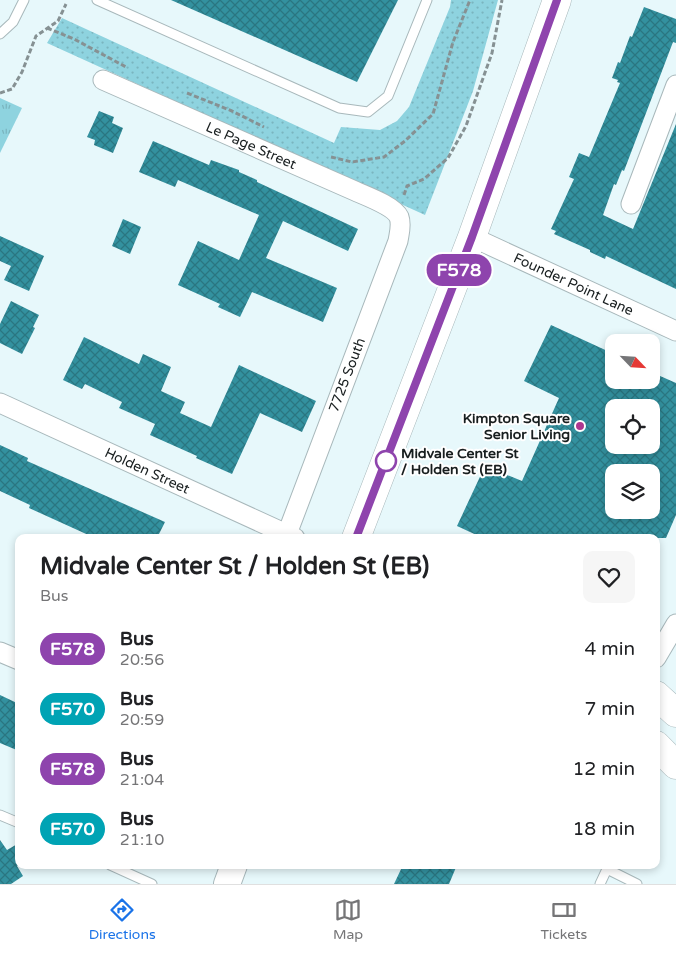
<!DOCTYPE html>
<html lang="en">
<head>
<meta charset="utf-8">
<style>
	:root { --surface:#fff; --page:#f6f6f6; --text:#202124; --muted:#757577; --line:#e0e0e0; --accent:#1a73e8 }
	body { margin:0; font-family:"Varela Round",sans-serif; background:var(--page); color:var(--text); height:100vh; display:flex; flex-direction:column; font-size:19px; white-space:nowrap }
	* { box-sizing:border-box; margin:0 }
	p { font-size:16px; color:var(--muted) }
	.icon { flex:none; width:28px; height:28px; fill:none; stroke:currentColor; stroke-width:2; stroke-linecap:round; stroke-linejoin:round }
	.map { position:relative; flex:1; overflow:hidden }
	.details { position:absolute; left:15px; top:534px; width:645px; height:335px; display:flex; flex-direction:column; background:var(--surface); border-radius:10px; box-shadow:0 2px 8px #0003 }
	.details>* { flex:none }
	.badge { padding:0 10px; border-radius:16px; font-size:18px; line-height:32px }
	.needle { width:32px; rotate:115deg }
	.buttons { position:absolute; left:605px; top:334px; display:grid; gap:10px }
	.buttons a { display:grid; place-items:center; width:55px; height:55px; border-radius:10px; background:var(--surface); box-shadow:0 2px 8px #0003; font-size:25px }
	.map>.badge { position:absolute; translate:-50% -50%; box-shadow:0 0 0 2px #fff }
	.round { display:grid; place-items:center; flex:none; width:52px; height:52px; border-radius:10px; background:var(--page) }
	.overview { display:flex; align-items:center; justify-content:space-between; height:85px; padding:0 25px }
	h1 { font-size:24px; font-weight:800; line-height:38px }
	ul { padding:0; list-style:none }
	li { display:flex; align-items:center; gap:15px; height:60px; padding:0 25px }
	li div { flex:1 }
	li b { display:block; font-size:19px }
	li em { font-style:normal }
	li .badge { min-width:55px; font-weight:700; text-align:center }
	.tabs { display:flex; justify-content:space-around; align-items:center; height:70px; border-top:1px solid var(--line); background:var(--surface); font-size:14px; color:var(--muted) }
	.tabs a { display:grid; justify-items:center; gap:2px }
	.tabs .current { color:var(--accent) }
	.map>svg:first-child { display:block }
	.grass { fill:url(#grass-dots) }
	.park { fill:url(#park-tufts) }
	.building { fill:url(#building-cross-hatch); fill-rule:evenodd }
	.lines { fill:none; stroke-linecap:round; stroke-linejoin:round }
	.service-casing { stroke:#a8b8bb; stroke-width:11 }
	.minor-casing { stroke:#a8b8bb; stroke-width:21 }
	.secondary-casing { stroke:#a8b8bb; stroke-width:28 }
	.primary-casing { stroke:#a8b8bb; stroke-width:29 }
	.path { stroke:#869193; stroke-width:3; stroke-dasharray:5 2.5; stroke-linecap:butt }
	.service { stroke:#fff; stroke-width:9 }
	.minor { stroke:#fff; stroke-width:19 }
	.secondary { stroke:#fff; stroke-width:26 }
	.primary { stroke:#fff; stroke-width:28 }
	.line-casing { stroke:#fff; stroke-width:11 }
	.line { stroke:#8e44ad; stroke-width:8 }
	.poi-dot { fill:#ad378f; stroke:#fff; stroke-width:2 }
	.stop-dot { fill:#fff; stroke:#8e44ad; stroke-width:2.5 }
	.labels { text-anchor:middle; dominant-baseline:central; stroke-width:4; stroke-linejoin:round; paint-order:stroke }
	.street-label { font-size:14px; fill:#181e1f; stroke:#fff }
	.poi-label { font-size:14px; font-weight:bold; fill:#181e1f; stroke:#fff; text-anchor:end }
	.stop-label { font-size:14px; font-weight:bold; fill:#181e1f; stroke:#fff; text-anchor:start }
</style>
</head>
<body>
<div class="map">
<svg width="676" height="884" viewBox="0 0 676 884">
	<defs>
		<pattern id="grass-dots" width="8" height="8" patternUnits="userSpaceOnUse" patternTransform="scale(1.25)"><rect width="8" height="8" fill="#8ed3df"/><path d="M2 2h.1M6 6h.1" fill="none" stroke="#7ab5bf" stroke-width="1.8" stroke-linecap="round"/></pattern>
		<pattern id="park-tufts" width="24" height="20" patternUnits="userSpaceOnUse" patternTransform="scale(1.25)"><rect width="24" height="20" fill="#8ed3df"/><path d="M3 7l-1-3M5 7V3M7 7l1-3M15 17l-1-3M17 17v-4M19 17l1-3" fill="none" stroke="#7ab5bf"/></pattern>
		<pattern id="building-cross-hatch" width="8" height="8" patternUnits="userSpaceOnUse" patternTransform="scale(1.25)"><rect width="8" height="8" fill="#33919f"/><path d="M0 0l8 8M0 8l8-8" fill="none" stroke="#2a7681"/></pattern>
	</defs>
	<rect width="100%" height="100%" fill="#e7f8fb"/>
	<!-- grass -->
	<path class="grass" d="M451,0H498L473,91L425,215L47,43L62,18L334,143L341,127L380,130L397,121L409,107L450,7Z"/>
	<!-- park -->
	<path class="park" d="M0,98L22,108L0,153Z"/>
	<!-- building -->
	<g class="building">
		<path d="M171,0H398L357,82Z"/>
		<path d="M644,7L676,19V43L673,42L624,171L622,170L616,185L614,184L603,215L633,229L676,124V289L606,256L605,259L590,252V250L554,234L556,231L551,229L574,179L569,177L579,153L589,157L620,83L617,82L618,80L612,78L618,62L620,63L630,36L632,37Z"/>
		<path d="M99,111L114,117L112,123L123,128L113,153L94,145L95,140L87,137Z"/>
		<path d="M153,141L209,165L211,160L239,170V172L257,180V182L358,229L348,251L283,221L266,258L337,288L323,322L252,292L240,317L218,307L220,304L178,285L198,241L239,260L259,215L178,180L175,187L139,172Z"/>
		<path d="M123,219L141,227L130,254L112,246Z"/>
		<path d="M0,236L44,256L29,291L4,280L11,266L0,261Z"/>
		<path d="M11,301L39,315L33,327L35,328L22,354L0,343V324Z"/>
		<path d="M551,325L614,354V380H651V372L676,383V515L666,538H483L457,526L485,466L522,481L559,398L524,381ZM614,408H651V445H614ZM614,472H651V510H614Z"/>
		<path d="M84,337L139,364L143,354L171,367L161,391L185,402L180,413L211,427L239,365L316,401L302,432L260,413L232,474L196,458L197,456L150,435L155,424L119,408L122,402L85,384L82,389L63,380Z"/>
		<path d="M0,445L28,458L27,461L165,522L157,538H95L29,508L30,505L0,491Z"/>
		<path d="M0,695L19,704V751L0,743Z"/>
		<path d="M0,840L7,850L19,843V865L17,866L23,876L11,884H0Z"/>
		<path d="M403,865H457L449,884H394Z"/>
	</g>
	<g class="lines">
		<defs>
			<g id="service">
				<path d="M97,0L339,108L368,112L388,96L427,0"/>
				<path d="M0,34L13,22L24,0"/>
				<path d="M0,815L19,823"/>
				<path d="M110,865L152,884"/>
				<path d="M600,884L607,869L637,884"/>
			</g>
			<g id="minor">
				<path id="s1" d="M103,80L355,191C366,196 394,206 399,217C402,225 399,234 398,241L287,534"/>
				<path d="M631,204L676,85"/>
				<path id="s2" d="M472,237L676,331"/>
				<path id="s3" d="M0,403L295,538"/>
				<path d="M0,652L19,660"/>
				<path d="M656,658L676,624"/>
			</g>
			<path id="secondary" d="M227,884L234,865"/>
			<g id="primary">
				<path d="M356,538L472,237L557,0"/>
				<path d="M656,695L676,713"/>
				<path d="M656,745L676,765"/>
			</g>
		</defs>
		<!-- service casing -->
		<use href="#service" class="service-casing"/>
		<!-- minor casing -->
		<use href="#minor" class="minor-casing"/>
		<!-- secondary casing -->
		<use href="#secondary" class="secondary-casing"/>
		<!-- primary casing -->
		<use href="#primary" class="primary-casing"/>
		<!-- path -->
		<g class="path">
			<path d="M47,28L74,39L126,67"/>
			<path d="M0,93L12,89L22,72L36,36L58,21L66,4"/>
			<path d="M187,93L232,111L264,127"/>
			<path d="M331,157L352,162L384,157L405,141L433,114L453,42L470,0"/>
			<path d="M404,195L407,186L424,179L448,158L466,126L492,53L502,0"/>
		</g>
		<!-- service -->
		<use href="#service" class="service"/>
		<!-- minor -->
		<use href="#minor" class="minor"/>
		<!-- secondary -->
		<use href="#secondary" class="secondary"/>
		<!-- primary -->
		<use href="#primary" class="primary"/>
	</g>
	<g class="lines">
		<defs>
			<path id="line" d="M356,538L472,237L557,0"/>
		</defs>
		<!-- line casing -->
		<use href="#line" class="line-casing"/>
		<!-- line -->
		<use href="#line" class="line"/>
	</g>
	<!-- markers -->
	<circle class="poi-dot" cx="580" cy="426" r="5"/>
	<circle class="stop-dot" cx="386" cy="461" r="10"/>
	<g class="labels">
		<!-- street labels -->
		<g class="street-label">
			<text stroke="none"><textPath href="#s1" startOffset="162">Le Page Street</textPath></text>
			<text stroke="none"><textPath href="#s2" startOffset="112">Founder Point Lane</textPath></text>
			<text transform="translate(347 375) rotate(-69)">7725 South</text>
			<text stroke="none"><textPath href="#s3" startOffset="162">Holden Street</textPath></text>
		</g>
		<!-- poi labels -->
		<g class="poi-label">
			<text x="570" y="418">Kimpton Square<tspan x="570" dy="16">Senior Living</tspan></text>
		</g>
		<!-- stop labels -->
		<g class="stop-label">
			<text x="401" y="453">Midvale Center St<tspan x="401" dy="16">/ Holden St (EB)</tspan></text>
		</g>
	</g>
</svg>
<div class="buttons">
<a><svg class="needle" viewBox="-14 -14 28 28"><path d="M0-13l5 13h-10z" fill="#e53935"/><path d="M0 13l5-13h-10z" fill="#757577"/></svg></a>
<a><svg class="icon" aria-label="locate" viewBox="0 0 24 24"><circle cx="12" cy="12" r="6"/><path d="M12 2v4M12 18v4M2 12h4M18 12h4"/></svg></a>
<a><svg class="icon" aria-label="layers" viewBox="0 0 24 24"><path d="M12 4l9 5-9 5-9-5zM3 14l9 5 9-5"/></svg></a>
</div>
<b class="badge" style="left:459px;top:270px;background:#8e44ad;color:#fff">F578</b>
<section class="details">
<div class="overview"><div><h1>Midvale Center St / Holden St (EB)</h1><p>Bus</p></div><a class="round"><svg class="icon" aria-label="heart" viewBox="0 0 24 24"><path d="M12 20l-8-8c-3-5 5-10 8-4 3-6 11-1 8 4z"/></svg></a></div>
<ul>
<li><span class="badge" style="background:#8e44ad;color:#fff">F578</span><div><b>Bus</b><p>20:56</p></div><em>4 min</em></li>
<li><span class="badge" style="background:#00a3b4;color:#fff">F570</span><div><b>Bus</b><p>20:59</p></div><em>7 min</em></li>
<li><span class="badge" style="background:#8e44ad;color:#fff">F578</span><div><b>Bus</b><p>21:04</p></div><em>12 min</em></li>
<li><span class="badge" style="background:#00a3b4;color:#fff">F570</span><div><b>Bus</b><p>21:10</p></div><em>18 min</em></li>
</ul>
</section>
</div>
<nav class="tabs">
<a class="current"><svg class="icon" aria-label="directions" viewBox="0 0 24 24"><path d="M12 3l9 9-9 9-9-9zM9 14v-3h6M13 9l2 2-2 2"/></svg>Directions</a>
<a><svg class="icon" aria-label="map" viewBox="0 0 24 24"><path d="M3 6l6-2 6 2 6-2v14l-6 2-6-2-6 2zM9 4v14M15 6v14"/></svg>Map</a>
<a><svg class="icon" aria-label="tickets" viewBox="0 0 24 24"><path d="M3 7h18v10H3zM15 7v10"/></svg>Tickets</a>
</nav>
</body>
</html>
